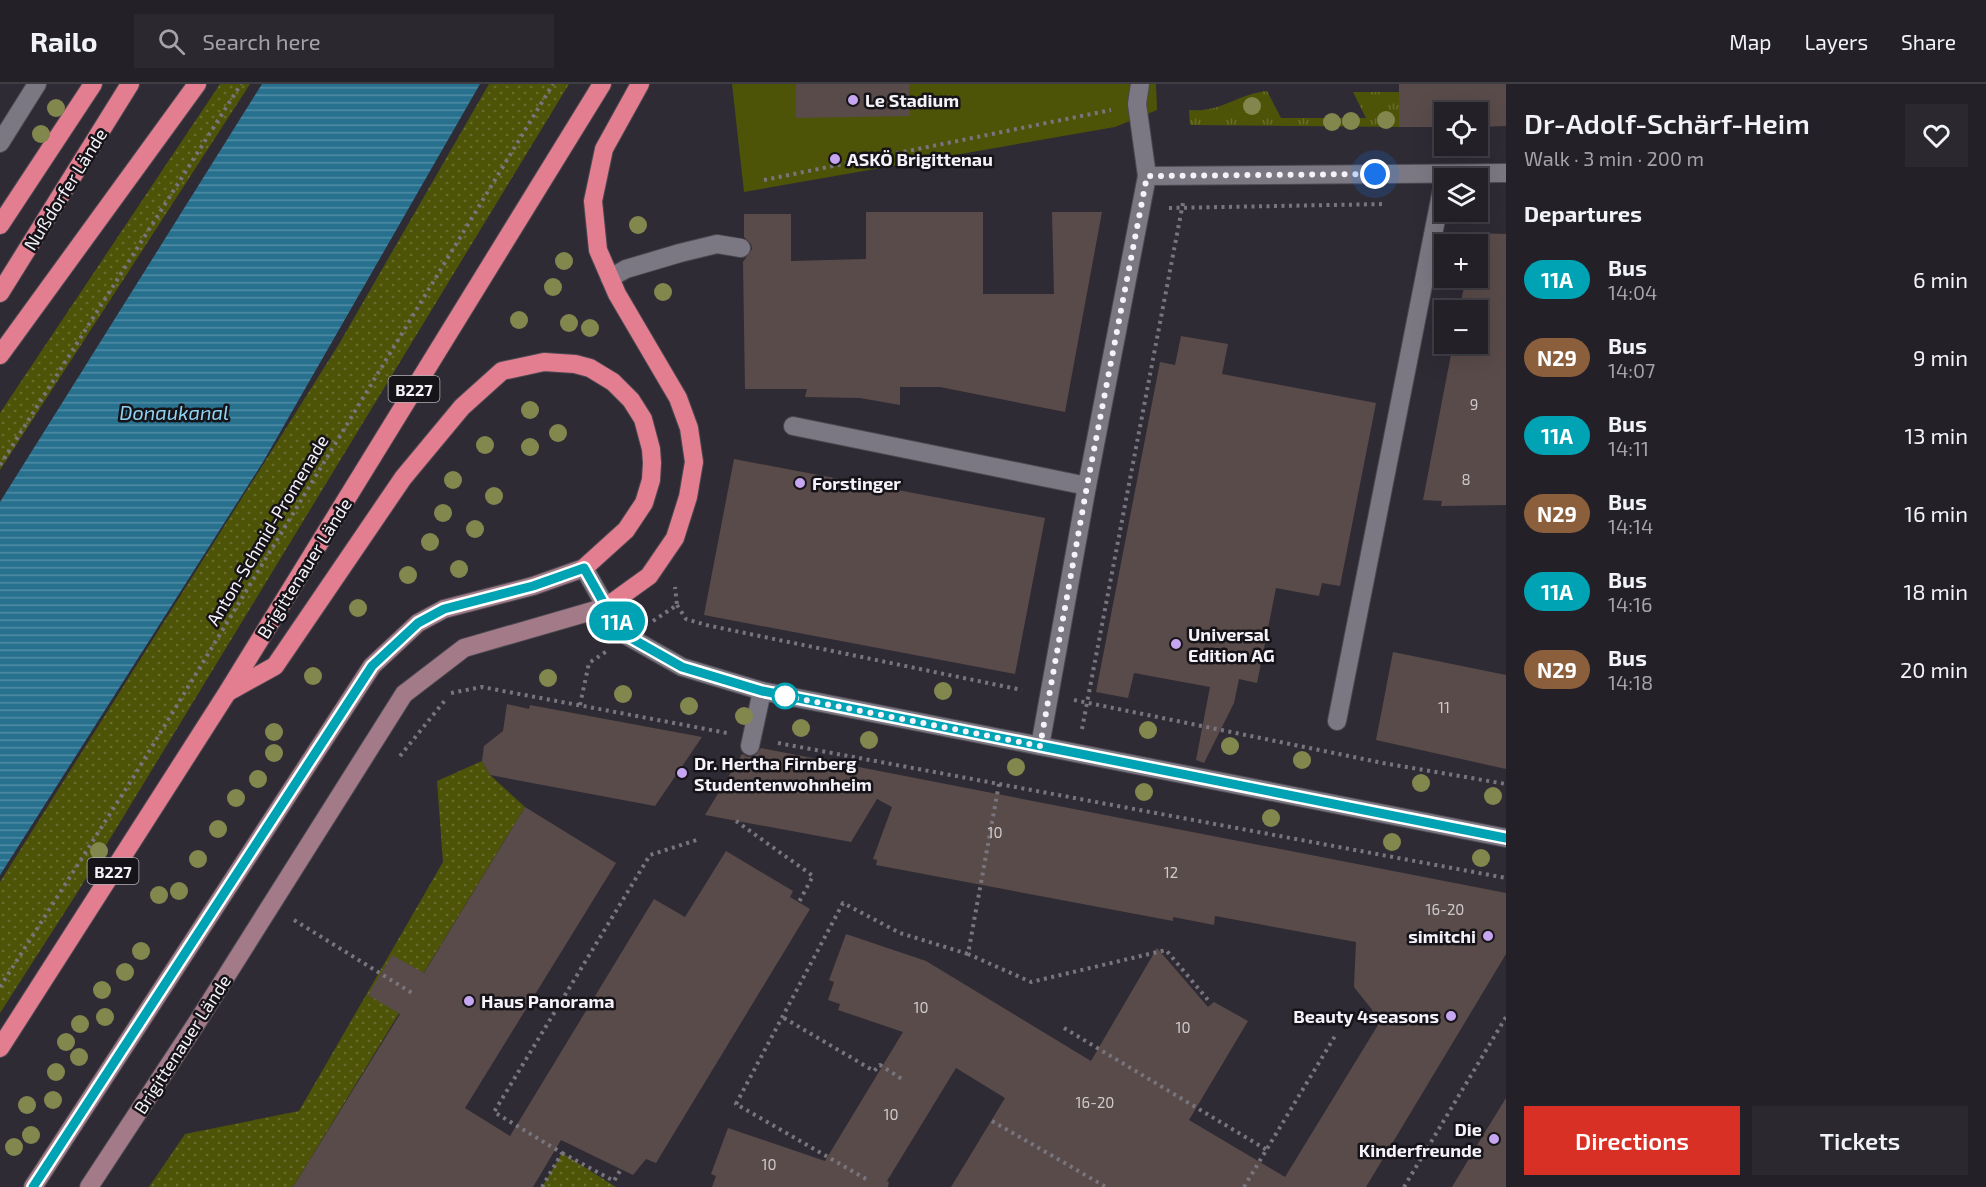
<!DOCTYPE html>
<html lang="en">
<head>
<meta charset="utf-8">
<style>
	:root { --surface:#232028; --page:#2b2830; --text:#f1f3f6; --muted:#a3a3a8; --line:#403e45; --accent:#d93025 }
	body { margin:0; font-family:"Exo 2",sans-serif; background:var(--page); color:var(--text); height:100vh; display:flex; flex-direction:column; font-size:22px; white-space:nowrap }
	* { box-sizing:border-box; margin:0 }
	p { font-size:20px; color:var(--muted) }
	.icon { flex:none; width:33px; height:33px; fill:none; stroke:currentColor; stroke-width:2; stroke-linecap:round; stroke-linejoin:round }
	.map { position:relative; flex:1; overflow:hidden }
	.sheet { display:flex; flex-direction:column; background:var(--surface); width:480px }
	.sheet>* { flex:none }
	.badge { padding:0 12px; border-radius:20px; font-size:21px; line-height:39px }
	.fabs { position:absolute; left:1434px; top:18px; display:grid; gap:12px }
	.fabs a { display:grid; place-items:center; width:54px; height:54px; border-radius:0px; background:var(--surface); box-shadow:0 6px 24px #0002,0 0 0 2px var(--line); font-size:30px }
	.you { position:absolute; width:30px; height:30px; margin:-15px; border:4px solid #fff; border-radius:50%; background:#1a73e8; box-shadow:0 0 0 9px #1a73e833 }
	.map>.badge { position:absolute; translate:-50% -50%; box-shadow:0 0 0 3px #fff }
	h2 { padding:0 18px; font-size:22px; line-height:54px }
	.round { display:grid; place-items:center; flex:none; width:63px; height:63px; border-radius:0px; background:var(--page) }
	.headline { display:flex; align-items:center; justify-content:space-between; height:102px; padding:0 18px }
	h1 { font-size:28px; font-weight:600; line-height:45px }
	.cta { display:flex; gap:12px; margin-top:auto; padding:12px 18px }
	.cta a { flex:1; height:69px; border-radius:0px; background:var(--accent); color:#fff; font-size:24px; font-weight:600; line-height:69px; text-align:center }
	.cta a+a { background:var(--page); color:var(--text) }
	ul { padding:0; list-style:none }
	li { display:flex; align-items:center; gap:18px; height:78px; padding:0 18px }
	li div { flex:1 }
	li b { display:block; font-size:22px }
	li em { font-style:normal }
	li .badge { min-width:66px; font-weight:700; text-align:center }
	header { display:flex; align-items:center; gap:36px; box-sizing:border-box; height:84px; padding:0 30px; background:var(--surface); border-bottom:2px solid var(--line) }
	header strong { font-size:28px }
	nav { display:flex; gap:33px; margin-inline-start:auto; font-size:21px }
	.search { width:420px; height:54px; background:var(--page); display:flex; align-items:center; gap:15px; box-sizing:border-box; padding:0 21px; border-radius:0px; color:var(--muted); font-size:22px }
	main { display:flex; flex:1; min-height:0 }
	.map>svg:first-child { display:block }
	.grass { fill:url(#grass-tufts) }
	.park { fill:url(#park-dots) }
	.pitch { fill:#4d5408 }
	.water { fill:url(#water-rules) }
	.building { fill:#594b49 }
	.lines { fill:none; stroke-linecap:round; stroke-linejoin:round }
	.service-casing { stroke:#4c4951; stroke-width:20 }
	.minor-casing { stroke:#4c4951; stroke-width:20 }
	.tertiary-casing { stroke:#4c4951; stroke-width:20 }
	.secondary-casing { stroke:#4c4951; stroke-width:20 }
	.trunk-casing { stroke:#4c4951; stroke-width:20 }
	.path { stroke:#79757e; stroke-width:4; stroke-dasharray:3 4.5; stroke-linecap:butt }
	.service { stroke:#7c7883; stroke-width:18 }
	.minor { stroke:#7c7883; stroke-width:18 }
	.tertiary { stroke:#7c7883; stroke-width:18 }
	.secondary { stroke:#a27a88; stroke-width:18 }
	.trunk { stroke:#e27e8f; stroke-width:18 }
	.tree { fill:#82874e }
	.line-casing { stroke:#fff; stroke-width:14 }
	.line { stroke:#00a3b4; stroke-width:9 }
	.walk { stroke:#f5f3f9; stroke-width:6; stroke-dasharray:0 10.8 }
	.poi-dot { fill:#c6a6f0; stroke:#161419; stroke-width:2 }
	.stop-dot { fill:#fff; stroke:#00a3b4; stroke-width:3 }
	.labels { text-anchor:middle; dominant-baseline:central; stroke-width:5; stroke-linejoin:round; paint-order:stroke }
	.number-label { font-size:15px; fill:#cec9cd }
	.shield { fill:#161419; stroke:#b2b0b6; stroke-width:1.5 }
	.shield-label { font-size:16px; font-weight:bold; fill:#f5f3f9 }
	.poi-label { font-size:18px; font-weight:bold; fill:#f5f3f9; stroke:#161419; text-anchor:start }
	.street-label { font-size:18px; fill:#f5f3f9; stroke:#161419 }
	.water-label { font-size:20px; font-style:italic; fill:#8fd3f3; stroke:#161419 }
</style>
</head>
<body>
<header>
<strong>Railo</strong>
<div class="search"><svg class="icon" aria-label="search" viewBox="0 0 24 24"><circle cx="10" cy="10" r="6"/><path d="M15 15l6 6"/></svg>Search here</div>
<nav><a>Map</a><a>Layers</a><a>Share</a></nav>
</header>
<main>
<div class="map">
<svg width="1506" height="1103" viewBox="0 0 1506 1103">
	<defs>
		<pattern id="grass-tufts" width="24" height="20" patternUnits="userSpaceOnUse" patternTransform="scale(1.5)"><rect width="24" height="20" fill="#4d5408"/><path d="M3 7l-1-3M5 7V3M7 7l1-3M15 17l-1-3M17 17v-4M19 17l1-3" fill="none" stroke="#676d2d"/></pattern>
		<pattern id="park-dots" width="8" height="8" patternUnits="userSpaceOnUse" patternTransform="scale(1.5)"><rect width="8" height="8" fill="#4d5408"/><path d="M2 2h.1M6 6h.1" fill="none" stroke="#676d2d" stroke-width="1.8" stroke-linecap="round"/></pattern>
		<pattern id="water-rules" width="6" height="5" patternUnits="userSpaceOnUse" patternTransform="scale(1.5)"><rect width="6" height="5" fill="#27718f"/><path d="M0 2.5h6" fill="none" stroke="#528da5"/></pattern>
	</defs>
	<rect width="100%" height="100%" fill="#2f2b35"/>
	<!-- grass -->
	<path class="grass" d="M1267,7L1281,34H1366L1353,8H1399V43L1190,41L1189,26C1221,29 1237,10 1267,7Z"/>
	<!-- park -->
	<g class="park">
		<path d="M220,0H250L0,386V329Z"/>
		<path d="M489,0H569L77,809L0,929V798L339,260Z"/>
		<path d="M482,677L490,691L525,723L293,1103H149L185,1050L299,1027L443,778L437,697Z"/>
		<path d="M562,1069L616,1103H542Z"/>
	</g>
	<!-- pitch -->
	<path class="pitch" d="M732,0H1156L1157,26L1115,43L744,108Z"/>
	<!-- water -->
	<path class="water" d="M262,0H480L263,378L0,791V418Z"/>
	<!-- building -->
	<g class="building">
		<path d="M796,0H909L910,32L796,34Z"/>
		<path d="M1399,0H1506V42L1478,43V28H1444V43H1399Z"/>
		<path d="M866,128H983V210H1054L1052,128H1102L1065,328L940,303H900V321L860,314L805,313L807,305H745L743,178L752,165L751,160L744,153V130H791V177L866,175Z"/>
		<path d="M1475,149L1506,150V421L1441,422L1442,417L1423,416L1453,260H1478V226H1459L1466,194H1478V160H1472Z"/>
		<path d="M1181,252L1228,260L1222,290L1376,319L1340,502L1322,499L1319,512L1276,504L1257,599L1239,595L1234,619L1204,679L1196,676L1210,603L1134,589L1128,614L1096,608L1160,278L1175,281Z"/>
		<path d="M734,375L1045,434L1015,590L704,531Z"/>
		<path d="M1393,568L1506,591V685L1376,656Z"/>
		<path d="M507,620L529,625L530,621L702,653L655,722L490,691L482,677L484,662L503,647Z"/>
		<path d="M761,664L1506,809V870L1366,1103H951L1005,1014L956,984L887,1097L889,1098L888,1103H712L716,1092L711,1090L728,1044L825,1077L903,948L838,926L840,920L828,916L834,898L829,896L846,850L926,877L1091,977L1157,864L1208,923L1214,918L1248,937L1189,1036L1285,1093L1378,941L1368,935L1373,927L1354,903L1356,858L1215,832L1214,841L1173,833V837L876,781L877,776L873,775L892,723L877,715L851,758L705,731L742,670L748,673L754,672Z"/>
		<path d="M525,723L616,779L465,1024L510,1052L654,815L685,833L726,767L793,807L790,813L810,825L656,1079L646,1075L633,1091L561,1056L533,1103H293L400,930L368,911L392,871L424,889Z"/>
		<path d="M1506,1014V1103H1452L1479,1058Z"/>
	</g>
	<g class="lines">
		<defs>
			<g id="service">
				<path d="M1140,0L1137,20L1147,92"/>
				<path d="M610,194L626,185L680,169L717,160L741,164"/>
				<path d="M793,342L1087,402"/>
				<path d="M1337,637L1444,95"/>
				<path d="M750,662L762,607"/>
			</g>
			<path id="minor" d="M1040,662L1087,402L1147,92L1506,89"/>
			<g id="tertiary">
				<path d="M0,59L37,0"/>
				<path d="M584,484L606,523L629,553L682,583L762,607L1506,754"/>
			</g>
			<g id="secondary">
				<path d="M33,1103L372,582L418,539L444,525L533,502L584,484"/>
				<path d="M89,1103L196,940L404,610L464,564L606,523"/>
			</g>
			<g id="trunk">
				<path d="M0,141L93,0"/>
				<path d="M0,209L130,0"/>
				<path d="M0,271L197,0"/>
				<path d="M606,523L649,492L675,454L688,413L694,378L689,344L678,314L617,210L598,166L593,117L604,65L640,0"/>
				<path d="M228,608L275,582L403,394L462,323L502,287L544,278L575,280L590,284L613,298L631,316L643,335L651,365L652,379L651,396L644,419L626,446L584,484"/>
				<path d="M0,964L227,609L602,0"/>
			</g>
		</defs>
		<!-- service casing -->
		<use href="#service" class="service-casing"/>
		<!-- minor casing -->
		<use href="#minor" class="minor-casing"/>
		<!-- tertiary casing -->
		<use href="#tertiary" class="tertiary-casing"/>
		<!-- secondary casing -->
		<use href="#secondary" class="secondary-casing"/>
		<!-- trunk casing -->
		<use href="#trunk" class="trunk-casing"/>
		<!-- path -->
		<g class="path">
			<path d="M764,96L1111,26"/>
			<path d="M1169,124L1386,120"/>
			<path d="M0,381L241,0"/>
			<path d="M677,521L686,535L706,541L1022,606"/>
			<path d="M653,537L677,521L675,503"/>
			<path d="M451,609L482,603L727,649"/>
			<path d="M1074,616L1383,679L1506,700"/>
			<path d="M580,621L589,579L607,567"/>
			<path d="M1082,645L1183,119"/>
			<path d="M778,659L1506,794"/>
			<path d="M400,672L446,615"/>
			<path d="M999,700L968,870L1031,898L1166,866L1208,916"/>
			<path d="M736,737L813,792L799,818"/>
			<path d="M294,836L412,909"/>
			<path d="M0,903L136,689L553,0"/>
			<path d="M784,934L874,987L880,981L902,995"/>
			<path d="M1064,944L1267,1066"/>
			<path d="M992,1037L1106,1103"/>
			<path d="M562,1069L614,1097L621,1085"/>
			<path d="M866,1095L736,1020L843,819L900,849L968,870"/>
			<path d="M542,1103L562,1069L494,1028L650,771L700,755"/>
			<path d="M1244,1103L1335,952"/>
			<path d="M1404,1103L1506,933"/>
		</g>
		<!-- service -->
		<use href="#service" class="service"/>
		<!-- minor -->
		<use href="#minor" class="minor"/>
		<!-- tertiary -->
		<use href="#tertiary" class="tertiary"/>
		<!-- secondary -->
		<use href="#secondary" class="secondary"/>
		<!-- trunk -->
		<use href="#trunk" class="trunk"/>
	</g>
	<!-- trees -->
	<g class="tree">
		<circle cx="1252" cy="22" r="9"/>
		<circle cx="56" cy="24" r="9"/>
		<circle cx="1386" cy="36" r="9"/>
		<circle cx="1351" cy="37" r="9"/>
		<circle cx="1332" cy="38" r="9"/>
		<circle cx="41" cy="50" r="9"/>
		<circle cx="638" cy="141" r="9"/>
		<circle cx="564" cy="177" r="9"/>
		<circle cx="553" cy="203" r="9"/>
		<circle cx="663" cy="208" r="9"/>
		<circle cx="519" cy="236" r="9"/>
		<circle cx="569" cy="239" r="9"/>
		<circle cx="590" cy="244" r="9"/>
		<circle cx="530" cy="326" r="9"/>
		<circle cx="558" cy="349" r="9"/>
		<circle cx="485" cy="361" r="9"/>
		<circle cx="530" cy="363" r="9"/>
		<circle cx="453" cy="396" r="9"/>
		<circle cx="494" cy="412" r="9"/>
		<circle cx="443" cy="429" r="9"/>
		<circle cx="475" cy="445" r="9"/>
		<circle cx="430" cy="458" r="9"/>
		<circle cx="459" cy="485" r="9"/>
		<circle cx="408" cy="491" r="9"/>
		<circle cx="358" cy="524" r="9"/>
		<circle cx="313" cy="592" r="9"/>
		<circle cx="548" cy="594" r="9"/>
		<circle cx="943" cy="607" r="9"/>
		<circle cx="623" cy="610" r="9"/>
		<circle cx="689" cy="622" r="9"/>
		<circle cx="744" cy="632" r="9"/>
		<circle cx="801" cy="644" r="9"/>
		<circle cx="1148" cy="646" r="9"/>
		<circle cx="274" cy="648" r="9"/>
		<circle cx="869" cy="656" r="9"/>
		<circle cx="1230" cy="662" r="9"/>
		<circle cx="274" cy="669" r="9"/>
		<circle cx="1302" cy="676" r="9"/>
		<circle cx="1016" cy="683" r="9"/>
		<circle cx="258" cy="695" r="9"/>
		<circle cx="1421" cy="699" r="9"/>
		<circle cx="1144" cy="708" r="9"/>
		<circle cx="1493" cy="712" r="9"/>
		<circle cx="236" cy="714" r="9"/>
		<circle cx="1271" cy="734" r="9"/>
		<circle cx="218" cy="745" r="9"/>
		<circle cx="1392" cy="758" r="9"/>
		<circle cx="99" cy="767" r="9"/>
		<circle cx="1481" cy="774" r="9"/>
		<circle cx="198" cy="775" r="9"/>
		<circle cx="179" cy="807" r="9"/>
		<circle cx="159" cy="811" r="9"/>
		<circle cx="141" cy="867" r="9"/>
		<circle cx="125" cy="888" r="9"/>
		<circle cx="102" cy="906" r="9"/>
		<circle cx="105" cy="933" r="9"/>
		<circle cx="80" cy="940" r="9"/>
		<circle cx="66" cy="958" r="9"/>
		<circle cx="79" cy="973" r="9"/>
		<circle cx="56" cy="988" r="9"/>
		<circle cx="53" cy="1016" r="9"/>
		<circle cx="27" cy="1021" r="9"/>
		<circle cx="31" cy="1051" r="9"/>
		<circle cx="14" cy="1063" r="9"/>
	</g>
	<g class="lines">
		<defs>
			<path id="line" d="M33,1103L372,582L418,539L444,525L533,502L584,484L606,523L629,553L682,583L762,607L1506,754"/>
		</defs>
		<!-- line casing -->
		<use href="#line" class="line-casing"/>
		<!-- line -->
		<use href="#line" class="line"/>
		<!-- walk -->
		<path class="walk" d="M785,612L780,611L1040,662L1087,402L1147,92L1375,90"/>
	</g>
	<!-- markers -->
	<g class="poi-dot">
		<circle cx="853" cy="16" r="6"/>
		<circle cx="835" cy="75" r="6"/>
		<circle cx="800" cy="399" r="6"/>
		<circle cx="1176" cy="560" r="6"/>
		<circle cx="682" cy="689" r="6"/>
		<circle cx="1488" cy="852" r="6"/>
		<circle cx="469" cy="917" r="6"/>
		<circle cx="1451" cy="932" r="6"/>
		<circle cx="1494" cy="1055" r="6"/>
	</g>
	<circle class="stop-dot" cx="785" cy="612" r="12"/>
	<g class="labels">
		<!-- number labels -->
		<g class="number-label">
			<text x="1474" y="320">9</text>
			<text x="1466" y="395">8</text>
			<text x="1444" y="623">11</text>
			<text x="995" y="748">10</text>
			<text x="1171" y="788">12</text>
			<text x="1445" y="825">16-20</text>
			<text x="921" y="923">10</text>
			<text x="1183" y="943">10</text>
			<text x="1095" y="1018">16-20</text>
			<text x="891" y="1030">10</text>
			<text x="769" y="1080">10</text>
		</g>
		<!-- shield labels -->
		<g class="shield">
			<rect x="388.5" y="292" width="51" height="26" rx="4.5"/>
			<rect x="87.5" y="774" width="51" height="26" rx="4.5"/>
		</g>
		<g class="shield-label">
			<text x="414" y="305">B227</text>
			<text x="113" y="787">B227</text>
		</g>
		<!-- poi labels -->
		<g class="poi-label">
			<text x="865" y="16">Le Stadium</text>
			<text x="847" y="75">ASKÖ Brigittenau</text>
			<text x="812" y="399">Forstinger</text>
			<text x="1188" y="550">Universal<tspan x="1188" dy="21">Edition AG</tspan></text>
			<text x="694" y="679">Dr. Hertha Firnberg<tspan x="694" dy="21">Studentenwohnheim</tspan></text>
			<text x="1476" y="852" text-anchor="end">simitchi</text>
			<text x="481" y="917">Haus Panorama</text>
			<text x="1439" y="932" text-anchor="end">Beauty 4seasons</text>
			<text x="1482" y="1045" text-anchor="end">Die<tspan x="1482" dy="21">Kinderfreunde</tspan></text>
		</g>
		<!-- street labels -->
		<g class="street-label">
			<text transform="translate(65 105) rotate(-58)">Nußdorfer Lände</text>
			<text transform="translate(267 446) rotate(-59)">Anton-Schmid-Promenade</text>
			<text transform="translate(304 484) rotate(-58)">Brigittenauer Lände</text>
			<text transform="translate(182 960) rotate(-57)">Brigittenauer Lände</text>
		</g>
		<!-- water labels -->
		<g class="water-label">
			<text x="174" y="328">Donaukanal</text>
		</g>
	</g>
</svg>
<div class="fabs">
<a><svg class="icon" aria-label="locate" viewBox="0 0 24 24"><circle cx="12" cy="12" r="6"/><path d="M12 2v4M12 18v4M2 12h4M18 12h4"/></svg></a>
<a><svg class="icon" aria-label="layers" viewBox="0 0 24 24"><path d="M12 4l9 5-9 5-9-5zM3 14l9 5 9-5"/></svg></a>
<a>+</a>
<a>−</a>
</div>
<div class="you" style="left:1375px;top:90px"></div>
<b class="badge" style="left:617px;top:537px;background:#00a3b4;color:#fff">11A</b>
</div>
<section class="sheet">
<div class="headline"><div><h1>Dr-Adolf-Schärf-Heim</h1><p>Walk · 3 min · 200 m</p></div><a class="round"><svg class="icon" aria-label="heart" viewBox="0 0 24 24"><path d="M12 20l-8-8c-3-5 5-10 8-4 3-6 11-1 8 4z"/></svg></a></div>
<h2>Departures</h2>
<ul>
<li><span class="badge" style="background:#00a3b4;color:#fff">11A</span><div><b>Bus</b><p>14:04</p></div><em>6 min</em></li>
<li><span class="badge" style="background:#8b5e3c;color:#fff">N29</span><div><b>Bus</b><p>14:07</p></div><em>9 min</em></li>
<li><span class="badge" style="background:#00a3b4;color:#fff">11A</span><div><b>Bus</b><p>14:11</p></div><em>13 min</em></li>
<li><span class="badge" style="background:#8b5e3c;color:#fff">N29</span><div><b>Bus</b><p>14:14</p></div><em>16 min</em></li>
<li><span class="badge" style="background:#00a3b4;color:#fff">11A</span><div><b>Bus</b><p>14:16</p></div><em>18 min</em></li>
<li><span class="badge" style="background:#8b5e3c;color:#fff">N29</span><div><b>Bus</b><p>14:18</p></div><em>20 min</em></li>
</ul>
<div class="cta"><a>Directions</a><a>Tickets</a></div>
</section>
</main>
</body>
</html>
